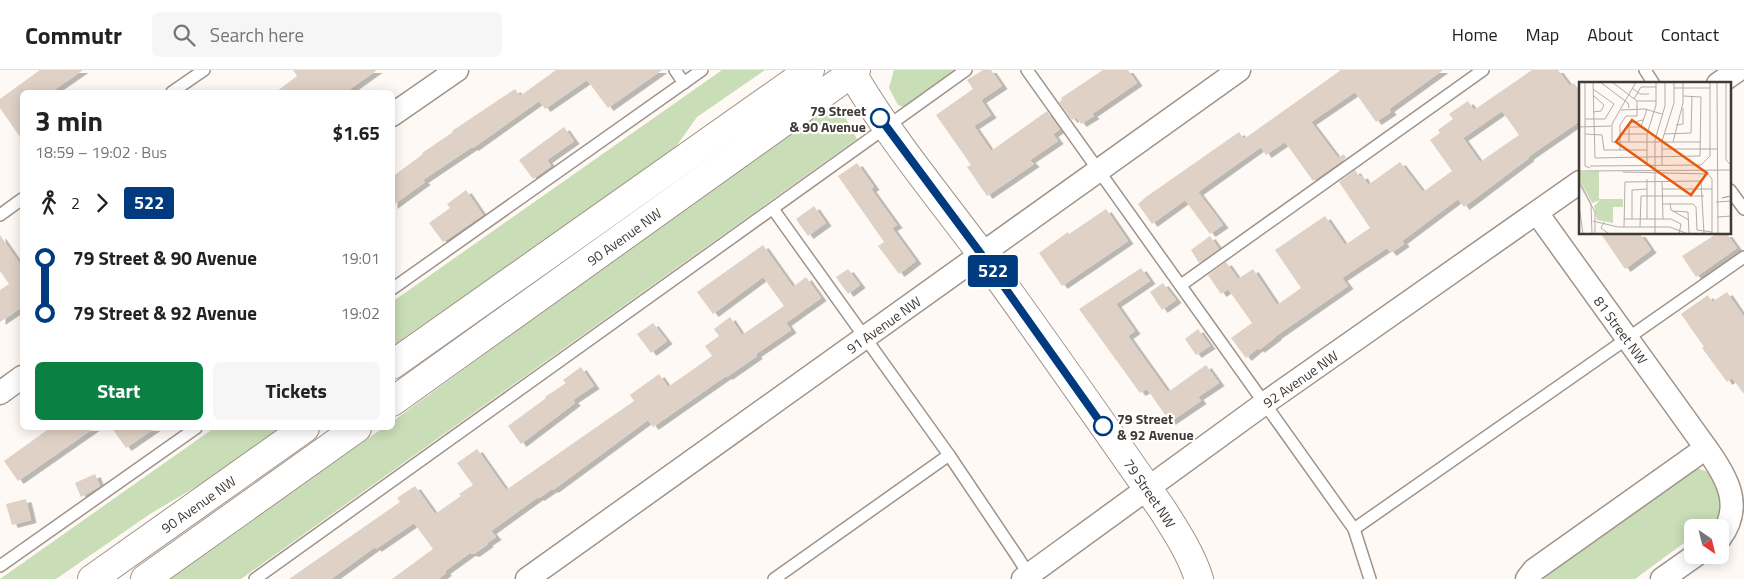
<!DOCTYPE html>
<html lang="en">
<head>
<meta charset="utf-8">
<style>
	:root { --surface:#fff; --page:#f6f6f6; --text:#222; --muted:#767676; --line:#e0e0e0; --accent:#0b8043 }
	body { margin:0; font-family:"Titillium Web",sans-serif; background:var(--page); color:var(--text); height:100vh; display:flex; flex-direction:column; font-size:19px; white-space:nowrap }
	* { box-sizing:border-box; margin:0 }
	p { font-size:16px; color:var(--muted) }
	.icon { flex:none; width:28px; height:28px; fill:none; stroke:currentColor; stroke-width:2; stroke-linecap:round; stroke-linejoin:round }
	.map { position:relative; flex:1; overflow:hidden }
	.drawer { position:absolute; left:20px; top:20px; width:375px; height:340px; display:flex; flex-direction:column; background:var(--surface); border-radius:8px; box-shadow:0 2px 12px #0003 }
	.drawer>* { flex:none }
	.badge { padding:0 10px; border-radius:4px; font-size:18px; line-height:32px }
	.needle { width:32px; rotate:145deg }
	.fabs { position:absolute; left:1684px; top:449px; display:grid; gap:10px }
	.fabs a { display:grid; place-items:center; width:45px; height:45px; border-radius:8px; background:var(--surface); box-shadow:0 2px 12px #0003; font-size:25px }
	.map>.badge { position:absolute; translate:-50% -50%; box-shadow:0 0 0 2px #fff }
	.legs { display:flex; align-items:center; gap:8px; height:55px; padding:0 15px; font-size:16px }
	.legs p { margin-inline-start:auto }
	.summary { display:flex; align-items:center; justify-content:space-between; height:85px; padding:0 15px }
	h1 { font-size:28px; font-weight:700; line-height:38px }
	.action { display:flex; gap:10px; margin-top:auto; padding:10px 15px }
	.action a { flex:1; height:58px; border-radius:8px; background:var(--accent); color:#fff; font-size:20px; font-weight:700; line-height:58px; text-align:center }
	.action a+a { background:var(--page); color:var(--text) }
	ul { padding:0 15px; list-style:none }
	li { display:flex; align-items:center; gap:18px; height:55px; font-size:19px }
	li i { display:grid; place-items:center; width:8px; height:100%; margin:0 6px; background:currentColor }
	li i::after { content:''; width:12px; height:12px; margin:-6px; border:4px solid; border-radius:50%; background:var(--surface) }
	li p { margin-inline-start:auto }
	li:first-child i { background:linear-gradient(#0000 50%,currentColor 0) }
	li:last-child i { background:linear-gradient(currentColor 50%,#0000 0) }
	header { display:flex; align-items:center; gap:30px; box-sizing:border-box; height:70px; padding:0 25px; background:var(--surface); border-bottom:1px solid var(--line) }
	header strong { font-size:24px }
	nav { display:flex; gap:28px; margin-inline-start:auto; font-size:18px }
	.search { width:350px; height:45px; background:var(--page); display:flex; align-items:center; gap:12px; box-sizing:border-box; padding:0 18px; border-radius:8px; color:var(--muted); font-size:19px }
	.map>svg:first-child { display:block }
	.green { fill:#c9ddb7 }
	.building { fill:#dfd1c5; fill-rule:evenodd; filter:url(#shadow) }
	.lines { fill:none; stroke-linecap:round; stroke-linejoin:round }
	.service-casing { stroke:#a19388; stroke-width:14 }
	.minor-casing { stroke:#a19388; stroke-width:25 }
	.tertiary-casing { stroke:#a19388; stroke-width:30 }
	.secondary-casing { stroke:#a19388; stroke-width:30 }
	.service { stroke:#fff; stroke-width:11 }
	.minor { stroke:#fff; stroke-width:22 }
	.tertiary { stroke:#fff; stroke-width:28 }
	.secondary { stroke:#fff; stroke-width:28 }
	.line-1-casing { stroke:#fff; stroke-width:11 }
	.line-1 { stroke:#003b80; stroke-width:8 }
	.stop-1-dot { fill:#fff; stroke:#003b80; stroke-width:2.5 }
	.labels { text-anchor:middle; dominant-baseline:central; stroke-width:4.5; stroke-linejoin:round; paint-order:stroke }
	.stop-label { font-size:14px; font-weight:bold; fill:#403a35; stroke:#fff; text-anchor:end }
	.street-label { font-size:14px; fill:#403a35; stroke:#fff }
	.inset-road { fill:none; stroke:#b2ada8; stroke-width:1 }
	.view { fill:#e8590c; fill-opacity:0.15; stroke:#e8590c; stroke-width:2.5 }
	.inset-edge { fill:none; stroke:#403a35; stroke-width:2.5 }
</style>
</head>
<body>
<header>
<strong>Commutr</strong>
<div class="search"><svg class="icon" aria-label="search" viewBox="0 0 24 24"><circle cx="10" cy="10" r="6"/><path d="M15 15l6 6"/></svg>Search here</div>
<nav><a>Home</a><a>Map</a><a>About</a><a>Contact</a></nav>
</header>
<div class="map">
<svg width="1744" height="509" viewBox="0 0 1744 509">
	<defs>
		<filter id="shadow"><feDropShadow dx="5.5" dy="3" stdDeviation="0" flood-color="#0004"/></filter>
	</defs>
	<rect width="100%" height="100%" fill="#fef9f4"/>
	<!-- green -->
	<g class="green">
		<path d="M722,0H765L697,47L670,85L393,285L392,232Z"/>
		<path d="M894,0H955L904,37L898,35L889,18Z"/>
		<path d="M823,38L844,45L857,69L241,509H167L383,358H392L393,351Z"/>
		<path d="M214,358H290L258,380L150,444L56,509H0Z"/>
		<path d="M1697,398L1708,402L1726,428C1720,449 1717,457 1692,458V467L1635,509H1541L1542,506Z"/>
	</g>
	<!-- building -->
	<g class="building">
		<path d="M40,0H83L51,22H22V70L0,38V29Z"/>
		<path d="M293,0H377L346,22H276L297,6Z"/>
		<path d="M556,0H662L608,38L587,10L545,39L539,31L473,78L472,77L423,110L425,112L392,136V107L423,84L422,83L453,62L452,61L515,19L520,26Z"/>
		<path d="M983,0H991L1002,16L981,30L991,45L974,56L991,81L1047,41L1060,59L1053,64L1058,71L1030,90L1034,94L987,126L967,97L971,95L936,45L973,19L967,10Z"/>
		<path d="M1103,0H1128L1137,13L1092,44L1094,46L1081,54L1076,47L1072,50L1059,32L1062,30L1061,28Z"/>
		<path d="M1341,0H1443L1389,39L1391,42L1376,52L1355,22L1311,52L1338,88L1344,84L1346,88L1313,111L1285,72L1266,85L1261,77L1198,122L1223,155L1210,164L1185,130L1152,154L1138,134L1146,127L1239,62L1244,69Z"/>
		<path d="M1532,0H1558L1570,16L1574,13L1580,22V51L1528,87L1529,88L1464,137L1458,129L1402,171L1404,174L1391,183L1387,178L1342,208L1348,216L1276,266V267L1259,280L1258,278L1246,288L1231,268L1252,253L1228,219L1221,224L1208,205L1226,192L1238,209L1253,199L1277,235L1301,218L1275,180L1325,146L1345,175L1370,158L1339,112L1355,100L1360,107L1362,105L1368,115L1400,92L1423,122L1452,101L1430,70L1440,63L1438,60L1453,49L1449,44L1468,31L1474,40ZM1502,41L1519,65L1480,92L1463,68Z"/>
		<path d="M564,57L574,71L547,90L551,96L533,109L519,90Z"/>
		<path d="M857,93L874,117L871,119L897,155L892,158L916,191L899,204L878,176L884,172L838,106Z"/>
		<path d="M466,120L483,145L443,172L429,153L450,138L447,134Z"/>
		<path d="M814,136L826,153L808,166L796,149Z"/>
		<path d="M1106,139L1128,171L1062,216L1039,183L1068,162L1069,164Z"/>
		<path d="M1601,164H1640L1651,180L1625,199Z"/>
		<path d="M1716,164H1727L1737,178L1696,207L1682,186Z"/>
		<path d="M0,165L22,197V237L0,252V220L9,214L0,201Z"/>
		<path d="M1210,166L1219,179L1199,193L1191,180Z"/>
		<path d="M763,175L793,217L806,207L821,228L786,253L791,260L756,284L757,286L727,307L726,306L653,357L648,350L553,420L552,419L539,428L538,427L491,461L496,467L487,473L488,474L474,484L470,483L445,501L446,503L438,509H392L433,479L414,453L376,479L375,477L331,509H289L400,432L397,428L415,416L435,444L461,426L459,424L473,415L457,393L477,379L506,420L634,331L630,325L659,304L668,317L712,286L705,276L719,266L714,259L730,247L742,265L784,236L763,207L713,244L697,222Z"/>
		<path d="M1141,198L1150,211L1116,234L1135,261L1128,266L1168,322L1206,295L1219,313L1198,327L1201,331L1170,352L1147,319L1140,323L1079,239Z"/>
		<path d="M848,199L860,215L848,224L836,207Z"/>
		<path d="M1163,213L1176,230L1162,240L1150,222Z"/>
		<path d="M1727,222L1744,247V324L1732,308L1727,312L1702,278L1704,277L1681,244L1708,225L1712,232Z"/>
		<path d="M653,253L667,271L651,283L637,264Z"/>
		<path d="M1198,259L1210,276L1196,285L1185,269Z"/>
		<path d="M581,297L594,316L573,330L575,333L521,374L508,356L546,328L545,327L566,313L563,310Z"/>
		<path d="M50,358H94L18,411L4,391Z"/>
		<path d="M112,358H155L126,378Z"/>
		<path d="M95,404L100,416L81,427L75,413Z"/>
		<path d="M26,429L31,450L12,455L6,434Z"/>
	</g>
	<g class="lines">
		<defs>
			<g id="service">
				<path d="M675,0L684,13"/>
				<path d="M1027,0L1354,459L1370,509"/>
				<path d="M1645,0L1654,14"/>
				<path d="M172,22L204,0"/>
				<path d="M1730,120L1744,139"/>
				<path d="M773,139L949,385L1017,486L1030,507"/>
				<path d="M0,145L22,129"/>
				<path d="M1181,215L1483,0"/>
				<path d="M392,219L702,0"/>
				<path d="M1354,459L1744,187"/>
				<path d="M0,496L196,358"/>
				<path d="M255,509L966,0"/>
				<path d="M774,509L949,385"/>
			</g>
			<g id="minor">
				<path d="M1718,14L1738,0"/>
				<path d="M392,45L457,0"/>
				<path d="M0,323L22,307"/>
				<path d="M1706,378C1727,407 1744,436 1720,468"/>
				<path id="s1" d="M527,509L1239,0"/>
				<path id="s2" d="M1023,509L1265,333L1580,112"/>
				<path d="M1527,509L1534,500L1706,378L1537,143"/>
				<path d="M1662,509L1696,485"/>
			</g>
			<g id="tertiary">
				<path id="s3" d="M850,0C887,64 936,123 980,182C1042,267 1102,353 1162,439C1176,461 1191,484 1199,509"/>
			</g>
			<g id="secondary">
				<path d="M392,295L810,0"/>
				<path id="s4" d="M392,332L856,0"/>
				<path id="s5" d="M92,509L305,358"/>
				<path d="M145,509L357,358"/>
			</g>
		</defs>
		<!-- service casing -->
		<use href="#service" class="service-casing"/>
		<!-- minor casing -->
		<use href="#minor" class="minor-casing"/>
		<!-- tertiary casing -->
		<use href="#tertiary" class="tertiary-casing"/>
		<!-- secondary casing -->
		<use href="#secondary" class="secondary-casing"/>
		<!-- service -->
		<use href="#service" class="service"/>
		<!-- minor -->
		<use href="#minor" class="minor"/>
		<!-- tertiary -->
		<use href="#tertiary" class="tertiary"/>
		<!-- secondary -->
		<use href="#secondary" class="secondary"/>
	</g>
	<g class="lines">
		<defs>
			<path id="line-1" d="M880,48L981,184L1103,356"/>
		</defs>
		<!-- line-1 casing -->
		<use href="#line-1" class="line-1-casing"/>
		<!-- line-1 -->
		<use href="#line-1" class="line-1"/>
	</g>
	<!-- markers -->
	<g class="stop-1-dot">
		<circle cx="880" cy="48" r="9"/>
		<circle cx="1103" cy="356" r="9"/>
	</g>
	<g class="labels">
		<!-- stop labels -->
		<g class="stop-label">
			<text x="866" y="40">79 Street<tspan x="866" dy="16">&amp; 90 Avenue</tspan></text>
			<text x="1117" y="348" text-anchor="start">79 Street<tspan x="1117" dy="16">&amp; 92 Avenue</tspan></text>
		</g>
		<!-- street labels -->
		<g class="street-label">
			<text stroke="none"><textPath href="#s4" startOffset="285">90 Avenue NW</textPath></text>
			<text stroke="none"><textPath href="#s1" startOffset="438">91 Avenue NW</textPath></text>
			<text transform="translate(1621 260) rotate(54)">81 Street NW</text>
			<text stroke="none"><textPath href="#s2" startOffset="342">92 Avenue NW</textPath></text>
			<text stroke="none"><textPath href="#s3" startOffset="519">79 Street NW</textPath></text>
			<text stroke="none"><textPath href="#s5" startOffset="130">90 Avenue NW</textPath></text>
		</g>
	</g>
	<!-- overview -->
	<g transform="translate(1579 12)">
		<rect width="152" height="152" fill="#fef9f4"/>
		<path d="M20,89V117H44V125H34V141L18,138L15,124L21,118L13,121L0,96V90Z" fill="#c9ddb7"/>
		<path class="inset-road" d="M6,0V84L11,86M14,0L16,76L121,74L122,15L104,14M21,0L49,21L50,26M33,0L58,19H77M57,0L33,42V60H122M138,0L139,152M147,0V78L153,84M53,6L61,12H70M95,6H131M14,13L25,23L22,29L14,30M55,17L62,5H77M42,28L66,27L83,32M6,37H26L35,22L14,7M97,43L104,42V26M0,45L32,44M50,45L51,41L64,38M6,52L23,53L25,68H68M41,52H68M85,52L112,51L113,14M50,60V45H62L68,27M94,60L104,21V0M83,67H138M41,68V43L47,34H58V19M83,83V59L95,21V0M11,84L122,83L131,74V0M68,84V52L77,23V0M0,89L153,88M44,90L129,92L133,97V152M68,97V137M0,98L12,122L13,152M83,99L84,137M0,101L16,130V152M83,107H133M150,114L143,116L153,114M137,120L153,119M91,121L92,128L110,138M84,122H114L117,125L118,148L133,150M0,123L4,152M94,129L109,130L110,152M138,135L153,134M45,137H92L102,142L100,152M53,137V108L68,107M14,139L39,145H91L109,152M25,140L22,146L30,152M45,145L46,100L122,99L125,152M61,145L62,114H125M76,152V58L86,24V0"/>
		<path class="view" d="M53,38L128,91L112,113L37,60Z"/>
		<rect width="152" height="152" class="inset-edge"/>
	</g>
</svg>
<div class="fabs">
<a><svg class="needle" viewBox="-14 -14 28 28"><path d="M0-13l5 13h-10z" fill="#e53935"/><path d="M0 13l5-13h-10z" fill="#767676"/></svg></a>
</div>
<b class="badge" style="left:993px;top:201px;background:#003b80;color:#fff">522</b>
<section class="drawer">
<div class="summary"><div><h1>3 min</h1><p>18:59 – 19:02 · Bus</p></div><b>$1.65</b></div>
<div class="legs"><svg class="icon" aria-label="walk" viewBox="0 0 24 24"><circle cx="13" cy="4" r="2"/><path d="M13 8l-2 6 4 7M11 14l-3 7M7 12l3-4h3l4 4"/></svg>2<svg class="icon" aria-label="forward" viewBox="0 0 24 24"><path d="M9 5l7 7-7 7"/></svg><b class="badge" style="background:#003b80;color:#fff">522</b></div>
<ul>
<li><i style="color:#003b80"></i><b>79 Street &amp; 90 Avenue</b><p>19:01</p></li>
<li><i style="color:#003b80"></i><b>79 Street &amp; 92 Avenue</b><p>19:02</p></li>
</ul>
<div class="action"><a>Start</a><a>Tickets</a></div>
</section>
</div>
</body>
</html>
